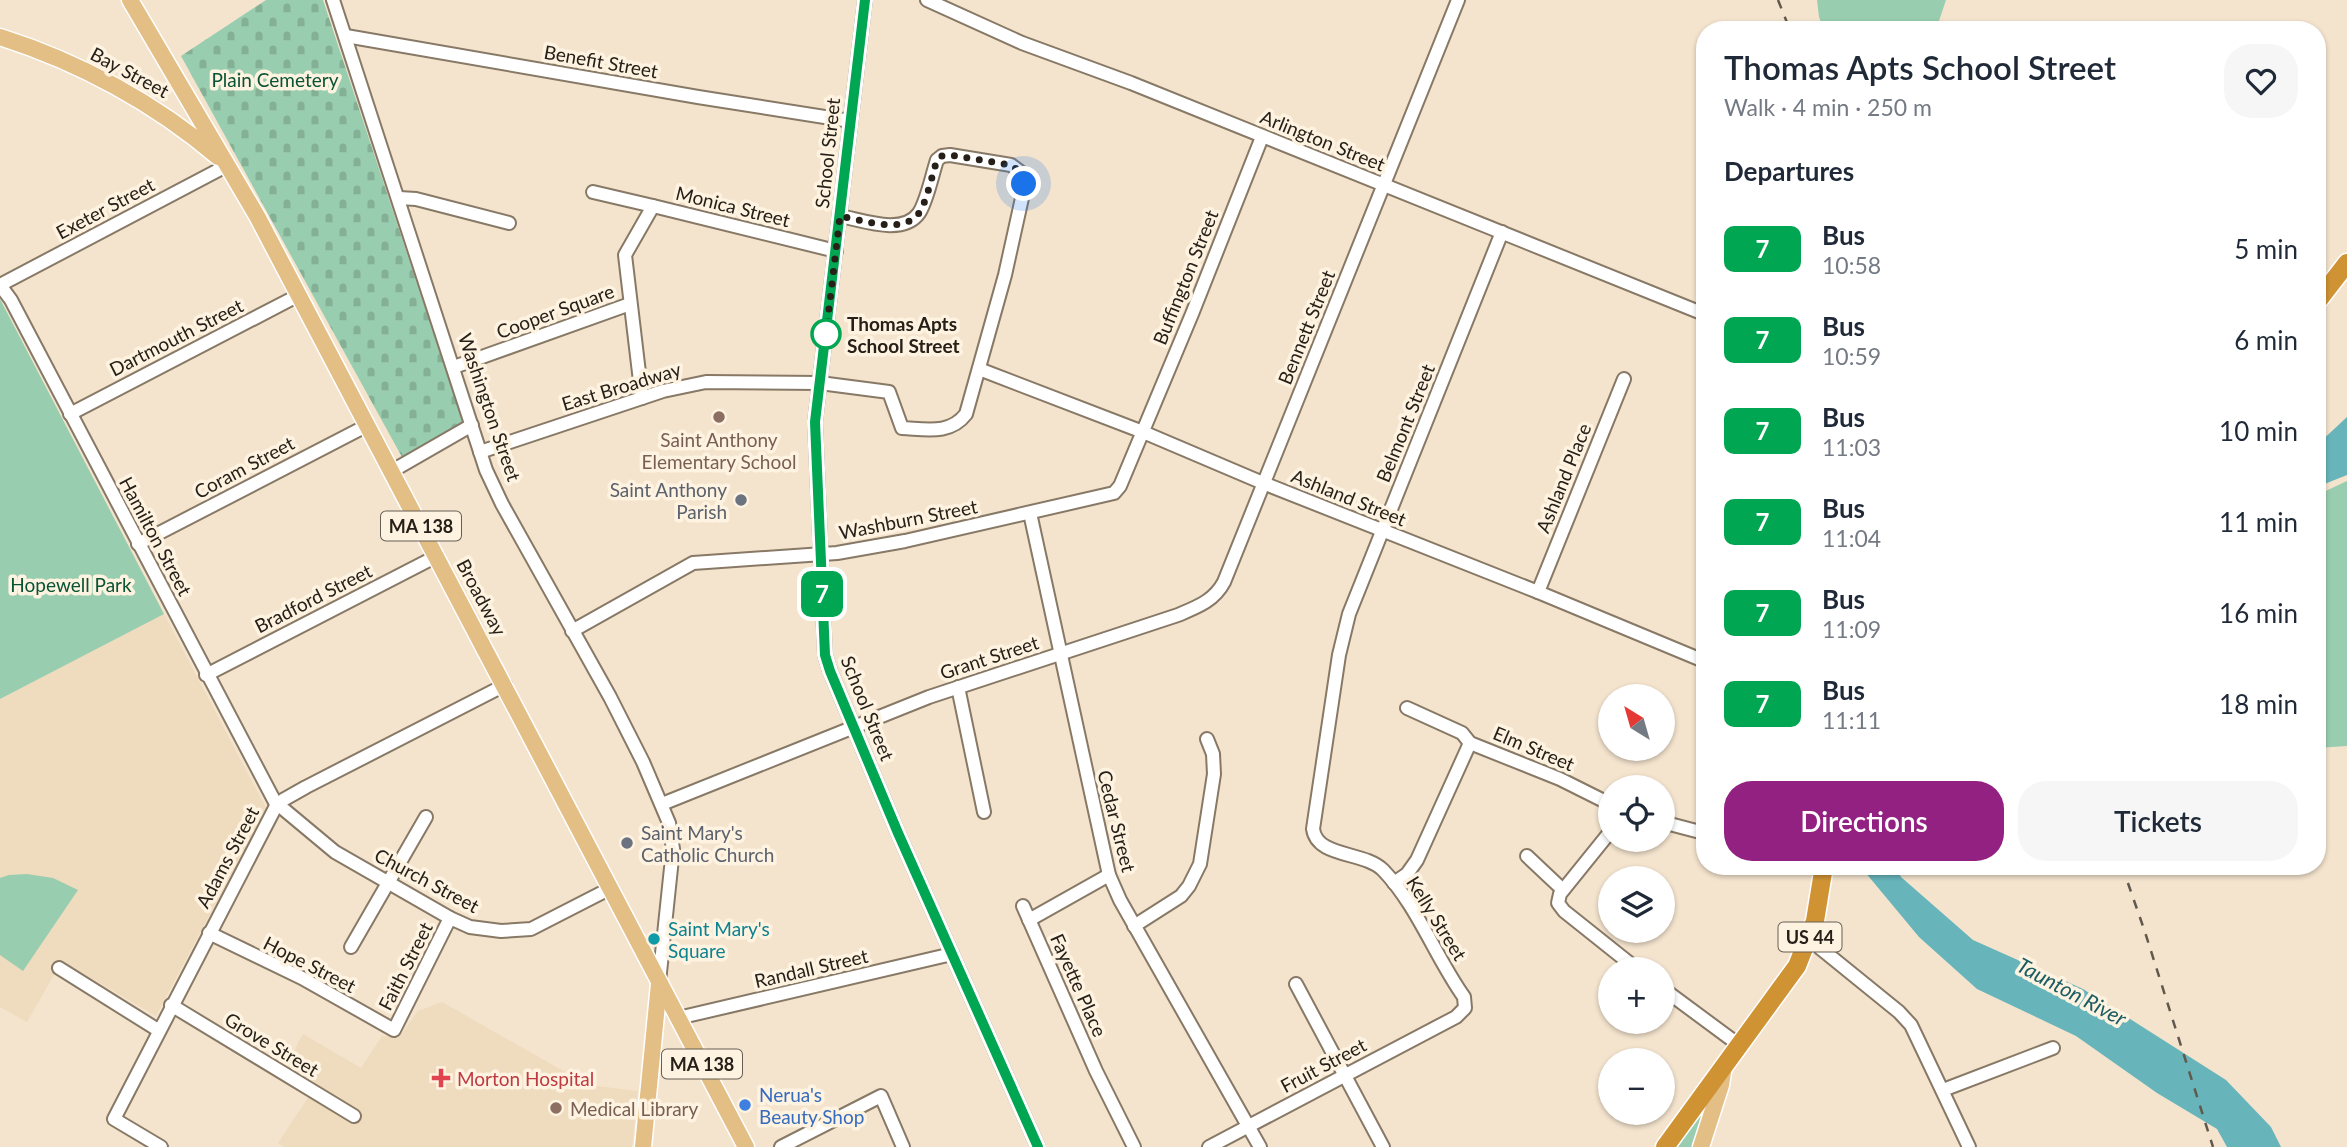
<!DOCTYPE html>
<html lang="en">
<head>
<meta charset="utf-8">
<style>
	:root { --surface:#fff; --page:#f6f6f7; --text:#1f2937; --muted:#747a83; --accent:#932181 }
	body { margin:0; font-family:Lato,sans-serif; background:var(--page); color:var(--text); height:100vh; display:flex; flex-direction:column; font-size:26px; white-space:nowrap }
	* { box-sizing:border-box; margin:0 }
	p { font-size:23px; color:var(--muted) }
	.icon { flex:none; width:38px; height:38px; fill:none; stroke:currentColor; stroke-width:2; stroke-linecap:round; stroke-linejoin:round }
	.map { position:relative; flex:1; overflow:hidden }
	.details { position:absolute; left:1696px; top:21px; width:630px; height:854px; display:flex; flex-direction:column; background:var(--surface); border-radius:28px; box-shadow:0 2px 5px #0004 }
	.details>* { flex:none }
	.badge { padding:0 14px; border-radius:10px; font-size:24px; line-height:46px }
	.needle { width:46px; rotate:323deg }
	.fabs { position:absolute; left:1598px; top:684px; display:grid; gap:14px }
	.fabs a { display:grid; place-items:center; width:77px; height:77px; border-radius:50%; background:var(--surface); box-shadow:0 2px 5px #0004; font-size:35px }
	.you { position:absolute; width:35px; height:35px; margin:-18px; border:5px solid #fff; border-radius:50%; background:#1a73e8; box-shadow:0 0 0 10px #1a73e833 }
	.map>.badge { position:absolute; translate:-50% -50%; box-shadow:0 0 0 4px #fff }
	h2 { padding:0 28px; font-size:26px; line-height:63px }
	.round { display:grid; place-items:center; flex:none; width:74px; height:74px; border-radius:28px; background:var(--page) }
	.head { display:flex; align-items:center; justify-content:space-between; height:119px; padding:0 28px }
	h1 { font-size:33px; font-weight:600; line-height:52px }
	.primary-button { display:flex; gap:14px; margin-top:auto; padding:14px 28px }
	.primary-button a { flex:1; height:80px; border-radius:28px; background:var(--accent); color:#fff; font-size:28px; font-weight:600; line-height:80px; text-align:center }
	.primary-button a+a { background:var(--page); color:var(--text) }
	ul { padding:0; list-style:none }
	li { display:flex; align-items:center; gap:21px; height:91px; padding:0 28px }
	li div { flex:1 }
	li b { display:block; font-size:26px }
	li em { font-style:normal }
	li .badge { min-width:77px; font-weight:700; text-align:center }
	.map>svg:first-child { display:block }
	.built { fill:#efdbbe }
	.cemetery { fill:url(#cemetery-stones) }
	.park { fill:#99cdaf }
	.water { fill:#67b5bb }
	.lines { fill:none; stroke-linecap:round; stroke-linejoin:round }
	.minor-casing { stroke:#877966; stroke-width:16 }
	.major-casing { stroke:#fff; stroke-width:19 }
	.highway-casing { stroke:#fff; stroke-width:21 }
	.minor { stroke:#fff; stroke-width:12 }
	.major { stroke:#e3be85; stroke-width:16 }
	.highway { stroke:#d09334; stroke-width:18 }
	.rail { stroke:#62594d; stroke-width:2.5; stroke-dasharray:9 9; stroke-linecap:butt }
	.line-casing { stroke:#fff; stroke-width:16 }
	.line { stroke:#00a651; stroke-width:10 }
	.walk { stroke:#262018; stroke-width:7; stroke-dasharray:0 12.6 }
	.stop-dot { fill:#fff; stroke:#00a651; stroke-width:3.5 }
	.education-dot { fill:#8d6e63; stroke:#fef2e0; stroke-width:2.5 }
	.worship-dot { fill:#6b7280; stroke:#fef2e0; stroke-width:2.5 }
	.culture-dot { fill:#0f9aa8; stroke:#fef2e0; stroke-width:2.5 }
	.health-dot { fill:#e0444e; stroke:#fef2e0; stroke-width:2.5 }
	.shop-dot { fill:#3f7fe0; stroke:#fef2e0; stroke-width:2.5 }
	.labels { text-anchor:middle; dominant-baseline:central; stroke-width:7; stroke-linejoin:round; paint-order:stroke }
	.shield { fill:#fef2e0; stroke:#675f54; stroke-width:2 }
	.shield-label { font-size:18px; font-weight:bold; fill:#262018 }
	.street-label { font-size:19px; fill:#262018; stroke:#fef2e0 }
	.park-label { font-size:19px; fill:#095435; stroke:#fef2e0 }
	.stop-label { font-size:19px; font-weight:bold; fill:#262018; stroke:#fef2e0; text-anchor:start }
	.education-label { font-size:19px; fill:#785e54; stroke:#fef2e0 }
	.worship-label { font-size:19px; fill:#5b616d; stroke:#fef2e0; text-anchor:end }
	.culture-label { font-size:19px; fill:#0d838f; stroke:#fef2e0; text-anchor:start }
	.health-label { font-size:19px; fill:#be3a42; stroke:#fef2e0; text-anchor:start }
	.shop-label { font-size:19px; fill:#366cbe; stroke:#fef2e0; text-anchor:start }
	.water-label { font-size:21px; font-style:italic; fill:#1a5c61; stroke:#fef2e0 }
</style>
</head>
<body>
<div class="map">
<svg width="2347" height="1147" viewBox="0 0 2347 1147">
	<defs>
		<pattern id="cemetery-stones" width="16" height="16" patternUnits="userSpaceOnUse" patternTransform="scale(1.75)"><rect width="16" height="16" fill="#99cdaf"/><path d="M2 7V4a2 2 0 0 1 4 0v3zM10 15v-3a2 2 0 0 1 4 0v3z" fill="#84b096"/></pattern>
	</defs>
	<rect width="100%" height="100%" fill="#f4e4ce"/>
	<!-- built -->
	<g class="built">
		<path d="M164,614L266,808L156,1016L62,961L27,1022L0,1007V699Z"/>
		<path d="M442,1002L588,1085L638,1091L632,1147H284L278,1143L317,1084L287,1064L303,1034L361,1068L382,1036H400L418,1011Z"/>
	</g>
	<!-- cemetery -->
	<path class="cemetery" d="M266,0H323L463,422L402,457L181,56Z"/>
	<!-- park -->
	<g class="park">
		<path d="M1817,0H1946L1936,30H1824L1819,17Z"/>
		<path d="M0,299L164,614L0,699Z"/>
		<path d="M2347,481V746L2317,748V495Z"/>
		<path d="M27,874L53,878L78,890L23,971L0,955V878L9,875Z"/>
		<path d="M1697,1116L1703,1117L1694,1147H1674Z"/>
	</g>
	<!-- water -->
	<g class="water">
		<path d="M2347,417V475L2317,487V445Z"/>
		<path d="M1860,866H1896L1901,877L1973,940L2083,989L2226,1080L2271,1127L2281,1147H2227L2217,1129L2157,1093L2076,1036L1977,989L1919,937Z"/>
	</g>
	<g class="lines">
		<defs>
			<g id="minor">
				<path d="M333,0L486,470L502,504L610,697L643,762L669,823L673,849L659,982"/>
				<path d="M865,0L815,422L825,655L830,671L898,833L1038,1147"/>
				<path d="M927,0L1022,43L1131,83L1704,314"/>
				<path d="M346,36L698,97L850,121"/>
				<path d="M593,192L653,206"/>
				<path d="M399,198L416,199L509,223"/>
				<path d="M0,285L11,300L275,802L335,852L450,918L470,927L501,931L531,929L611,888"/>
				<path d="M0,285L228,165"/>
				<path d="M454,367L630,304"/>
				<path d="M979,369L1143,432L1263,483L1538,592L1704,661"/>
				<path d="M642,398L625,255L653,206L836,251"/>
				<path d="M70,414L299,295"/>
				<path d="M480,452L663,391L706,382L820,383L889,392L902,428C926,429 950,435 966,414L1005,275L1024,189L1023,174L1011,165L950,155L942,156L937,160C932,175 927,201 919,213C903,236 862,220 840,216"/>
				<path d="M392,471L472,425"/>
				<path d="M1030,513L1109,875L1120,900L1260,1147"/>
				<path d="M138,544L368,425"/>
				<path d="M1538,592L1624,379"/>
				<path d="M572,631L693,563L837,553L905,541L1114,493L1120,486L1192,314L1262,137"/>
				<path d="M206,675L437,556"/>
				<path d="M958,687L984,812"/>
				<path d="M1407,708L1462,733L1470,743L1560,779L1610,804"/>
				<path d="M662,804L929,697L1178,615C1197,607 1214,601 1224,582L1458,0"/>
				<path d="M1662,822L1704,833"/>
				<path d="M1610,832L1560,894L1558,903L1564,911L1638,970"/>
				<path d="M1527,856L1563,890"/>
				<path d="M1394,883L1407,874L1417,860L1470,743"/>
				<path d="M1023,906L1096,1071L1134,1147"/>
				<path d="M1029,920L1109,875"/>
				<path d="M1134,926L1181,896L1189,886L1200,864L1214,774L1213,754L1207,739"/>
				<path d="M209,933L302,978L394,1030L450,918"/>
				<path d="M1809,939L1899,1012L1911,1025L1969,1147"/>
				<path d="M351,947L426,817"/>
				<path d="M59,968L158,1030"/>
				<path d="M1296,984L1383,1147"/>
				<path d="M1662,988L1739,1045"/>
				<path d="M171,1005L354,1116"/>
				<path d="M678,1018L952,954"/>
				<path d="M1943,1090L2053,1048"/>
				<path d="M161,1147L114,1119L275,808L283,800L306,787L505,685"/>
				<path d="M781,1147L881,1096L903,1147"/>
				<path d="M1209,1147L1456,1017L1465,1008L1464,997C1436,958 1417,905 1383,870C1364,851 1317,858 1313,829L1339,655L1349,614L1502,232"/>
			</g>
			<g id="major">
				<path d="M130,0L257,216L746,1147"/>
				<path d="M0,37C79,62 155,103 218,157"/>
				<path d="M643,1147L659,984"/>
				<path d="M1701,1147L1721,1085L1724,1066"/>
			</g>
			<g id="highway">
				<path d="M2317,302L2347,263"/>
				<path d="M1665,1147L1797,966L1815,921L1824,866"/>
			</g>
		</defs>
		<!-- minor casing -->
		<use href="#minor" class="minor-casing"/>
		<!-- major casing -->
		<use href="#major" class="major-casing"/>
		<!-- highway casing -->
		<use href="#highway" class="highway-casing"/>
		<!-- minor -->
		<use href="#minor" class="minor"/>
		<!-- major -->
		<use href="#major" class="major"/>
		<!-- highway -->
		<use href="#highway" class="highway"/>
		<!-- rail -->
		<g class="rail">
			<path d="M1778,0L1790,30"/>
			<path d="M2122,866L2145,932L2213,1147"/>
		</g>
	</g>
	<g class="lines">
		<defs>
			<path id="line" d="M865,0L815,422L825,655L830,671L898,833L1038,1147"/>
		</defs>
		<!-- line casing -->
		<use href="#line" class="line-casing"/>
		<!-- line -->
		<use href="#line" class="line"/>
		<!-- walk -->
		<path class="walk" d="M826,334L840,216C862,220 903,235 919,213C927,201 932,175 937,160L942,156L950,155L1011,165L1023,174L1024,184"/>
	</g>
	<!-- markers -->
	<circle class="stop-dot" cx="826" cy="334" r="14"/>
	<g class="education-dot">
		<circle cx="719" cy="417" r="7"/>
		<circle cx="556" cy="1108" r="7"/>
	</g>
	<g class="worship-dot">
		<circle cx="741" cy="500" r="7"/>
		<circle cx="627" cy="843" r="7"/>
	</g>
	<circle class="culture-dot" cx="654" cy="939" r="7"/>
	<path class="health-dot" d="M437.5 1067.5h7v7h7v7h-7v7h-7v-7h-7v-7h7z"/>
	<circle class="shop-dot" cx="745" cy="1105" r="7"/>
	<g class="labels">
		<!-- shield labels -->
		<g class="shield">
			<rect x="381" y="511.5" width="80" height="29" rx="5"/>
			<rect x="1778.5" y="922.5" width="63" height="29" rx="5"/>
			<rect x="662" y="1049.5" width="80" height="29" rx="5"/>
		</g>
		<g class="shield-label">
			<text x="421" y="526">MA 138</text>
			<text x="1810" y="937">US 44</text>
			<text x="702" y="1064">MA 138</text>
		</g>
		<!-- street labels -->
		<g class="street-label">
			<text transform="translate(601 61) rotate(10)">Benefit Street</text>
			<text transform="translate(130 72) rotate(28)">Bay Street</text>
			<text transform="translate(1323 140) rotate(22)">Arlington Street</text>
			<text transform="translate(827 153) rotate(-84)">School Street</text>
			<text transform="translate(733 206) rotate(14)">Monica Street</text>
			<text transform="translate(105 208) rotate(-28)">Exeter Street</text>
			<text transform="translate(1185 277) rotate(-68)">Buffington Street</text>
			<text transform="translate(555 311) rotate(-20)">Cooper Square</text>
			<text transform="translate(1306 327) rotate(-68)">Bennett Street</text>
			<text transform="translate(176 337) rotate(-27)">Dartmouth Street</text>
			<text transform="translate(621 386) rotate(-17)">East Broadway</text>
			<text transform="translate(490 407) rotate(71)">Washington Street</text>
			<text transform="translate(1405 423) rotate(-68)">Belmont Street</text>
			<text transform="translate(244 467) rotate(-28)">Coram Street</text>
			<text transform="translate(1563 478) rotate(-68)">Ashland Place</text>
			<text transform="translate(1349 497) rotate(22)">Ashland Street</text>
			<text transform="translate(908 519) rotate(-11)">Washburn Street</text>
			<text transform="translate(156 536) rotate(62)">Hamilton Street</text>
			<text transform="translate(482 597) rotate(62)">Broadway</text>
			<text transform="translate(313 598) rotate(-27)">Bradford Street</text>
			<text transform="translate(989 657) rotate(-18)">Grant Street</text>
			<text transform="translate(868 708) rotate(68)">School Street</text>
			<text transform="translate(1534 748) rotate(23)">Elm Street</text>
			<text transform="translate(1117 821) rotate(76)">Cedar Street</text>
			<text transform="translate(227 857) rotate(-62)">Adams Street</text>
			<text transform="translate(427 880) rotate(28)">Church Street</text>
			<text transform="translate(1437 918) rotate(58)">Kelly Street</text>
			<text transform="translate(310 964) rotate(27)">Hope Street</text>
			<text transform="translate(405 966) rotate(-63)">Faith Street</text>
			<text transform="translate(811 968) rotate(-13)">Randall Street</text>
			<text transform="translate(1079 985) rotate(66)">Fayette Place</text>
			<text transform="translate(272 1044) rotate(31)">Grove Street</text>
			<text transform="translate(1323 1065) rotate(-28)">Fruit Street</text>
		</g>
		<!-- park labels -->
		<g class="park-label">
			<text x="275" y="79">Plain Cemetery</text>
			<text x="71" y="584">Hopewell Park</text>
		</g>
		<!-- stop labels -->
		<g class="stop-label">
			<text x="847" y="323">Thomas Apts<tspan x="847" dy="22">School Street</tspan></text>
		</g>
		<!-- education labels -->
		<g class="education-label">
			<text x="719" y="439">Saint Anthony<tspan x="719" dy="22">Elementary School</tspan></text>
			<text x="570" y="1108" text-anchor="start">Medical Library</text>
		</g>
		<!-- worship labels -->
		<g class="worship-label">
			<text x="727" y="489">Saint Anthony<tspan x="727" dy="22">Parish</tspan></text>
			<text x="641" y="832" text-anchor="start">Saint Mary's<tspan x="641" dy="22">Catholic Church</tspan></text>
		</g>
		<!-- culture labels -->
		<g class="culture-label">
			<text x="668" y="928">Saint Mary's<tspan x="668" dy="22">Square</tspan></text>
		</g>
		<!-- health labels -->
		<g class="health-label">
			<text x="457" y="1078">Morton Hospital</text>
		</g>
		<!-- shop labels -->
		<g class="shop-label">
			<text x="759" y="1094">Nerua's<tspan x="759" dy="22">Beauty Shop</tspan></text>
		</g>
		<!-- water labels -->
		<g class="water-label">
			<text transform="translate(2072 991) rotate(28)">Taunton River</text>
		</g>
	</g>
</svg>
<div class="fabs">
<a><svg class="needle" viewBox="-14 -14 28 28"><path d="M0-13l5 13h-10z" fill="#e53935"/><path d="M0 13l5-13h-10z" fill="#747a83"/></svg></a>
<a><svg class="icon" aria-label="locate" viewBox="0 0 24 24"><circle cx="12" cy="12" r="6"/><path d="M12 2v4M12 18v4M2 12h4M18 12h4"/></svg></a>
<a><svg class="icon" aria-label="layers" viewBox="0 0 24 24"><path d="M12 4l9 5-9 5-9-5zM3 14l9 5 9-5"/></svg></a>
<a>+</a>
<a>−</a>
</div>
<div class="you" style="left:1024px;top:184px"></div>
<b class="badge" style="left:822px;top:594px;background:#00a651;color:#fff">7</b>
<section class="details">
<div class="head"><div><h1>Thomas Apts School Street</h1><p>Walk · 4 min · 250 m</p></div><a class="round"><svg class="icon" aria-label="heart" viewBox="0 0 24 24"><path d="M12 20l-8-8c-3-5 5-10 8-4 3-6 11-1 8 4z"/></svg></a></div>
<h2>Departures</h2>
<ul>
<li><span class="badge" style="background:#00a651;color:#fff">7</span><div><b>Bus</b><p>10:58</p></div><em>5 min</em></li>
<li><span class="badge" style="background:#00a651;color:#fff">7</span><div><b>Bus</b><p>10:59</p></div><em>6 min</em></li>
<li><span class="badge" style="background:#00a651;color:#fff">7</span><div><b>Bus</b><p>11:03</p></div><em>10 min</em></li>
<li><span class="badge" style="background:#00a651;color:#fff">7</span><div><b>Bus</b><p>11:04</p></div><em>11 min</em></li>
<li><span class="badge" style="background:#00a651;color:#fff">7</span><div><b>Bus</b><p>11:09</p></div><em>16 min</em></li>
<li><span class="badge" style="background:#00a651;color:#fff">7</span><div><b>Bus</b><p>11:11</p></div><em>18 min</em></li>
</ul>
<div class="primary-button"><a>Directions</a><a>Tickets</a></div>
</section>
</div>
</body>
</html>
